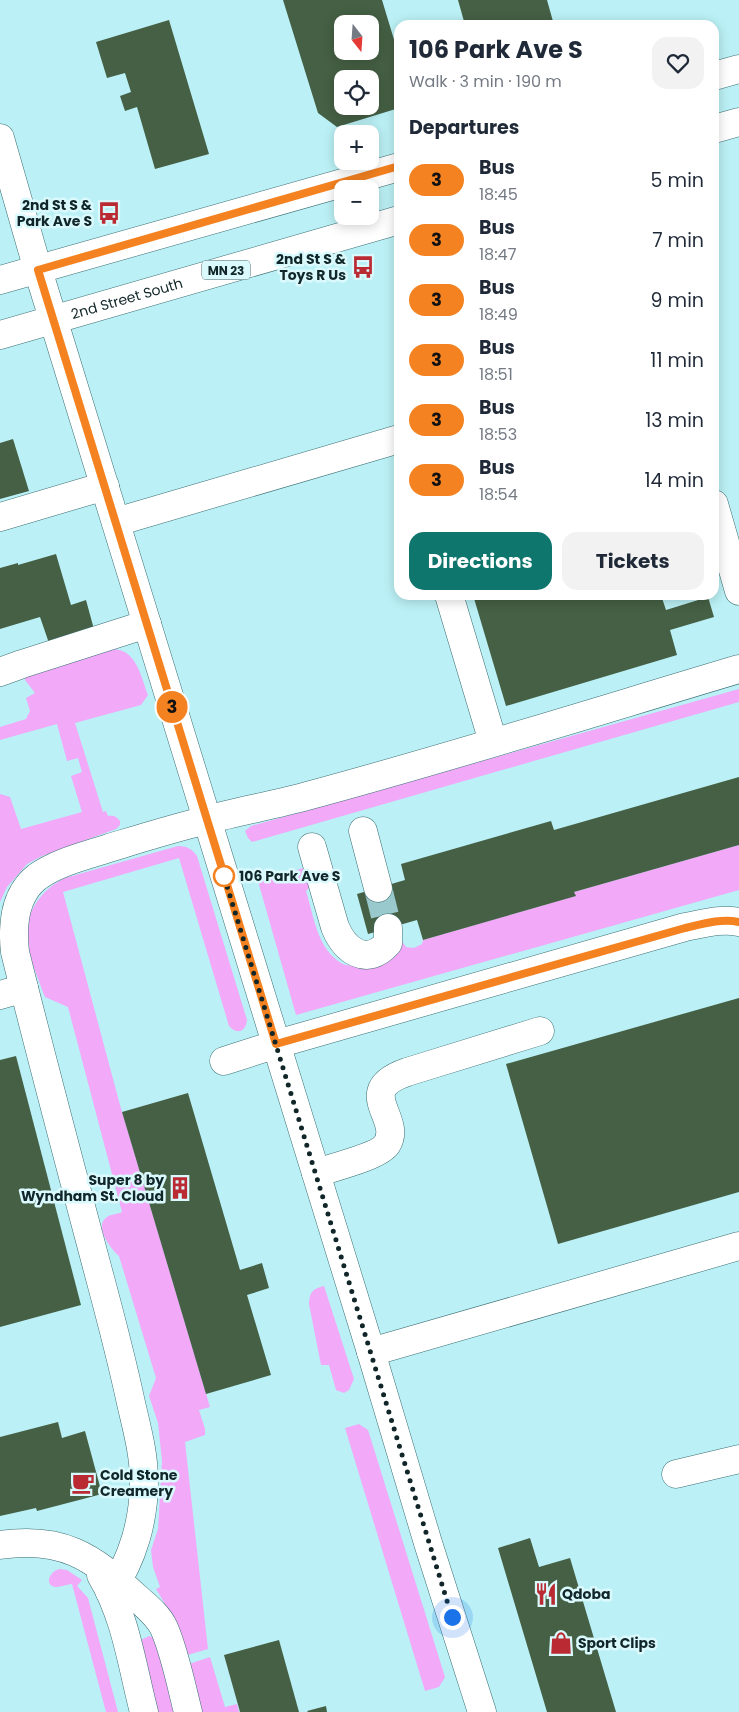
<!DOCTYPE html>
<html lang="en">
<head>
<meta charset="utf-8">
<style>
	:root { --surface:#fff; --page:#f2f2f3; --text:#1f2937; --muted:#747a83; --accent:#0f766e }
	body { margin:0; font-family:Poppins,sans-serif; background:var(--page); color:var(--text); height:100vh; display:flex; flex-direction:column; font-size:19px; white-space:nowrap }
	* { box-sizing:border-box; margin:0 }
	p { font-size:16px; color:var(--muted) }
	.icon { flex:none; width:28px; height:28px; fill:none; stroke:currentColor; stroke-width:2; stroke-linecap:round; stroke-linejoin:round }
	.map { position:relative; flex:1; overflow:hidden }
	.sheet { position:absolute; left:394px; top:20px; width:325px; height:580px; display:flex; flex-direction:column; background:var(--surface); border-radius:15px; box-shadow:0 2px 12px #0003 }
	.sheet>* { flex:none }
	.badge { padding:0 10px; border-radius:16px; font-size:18px; line-height:32px }
	.needle { width:32px; rotate:163deg }
	.fabs { position:absolute; left:334px; top:15px; display:grid; gap:10px }
	.fabs a { display:grid; place-items:center; width:45px; height:45px; border-radius:10px; background:var(--surface); box-shadow:0 2px 12px #0003; font-size:25px }
	.you { position:absolute; width:25px; height:25px; margin:-12px; border:4px solid #fff; border-radius:50%; background:#1a73e8; box-shadow:0 0 0 8px #1a73e833 }
	.map>.badge { position:absolute; translate:-50% -50%; box-shadow:0 0 0 2px #fff }
	h2 { padding:0 15px; font-size:19px; line-height:45px }
	.round { display:grid; place-items:center; flex:none; width:52px; height:52px; border-radius:15px; background:var(--page) }
	.summary { display:flex; align-items:center; justify-content:space-between; height:85px; padding:0 15px }
	h1 { font-size:24px; font-weight:700; line-height:38px }
	.cta { display:flex; gap:10px; margin-top:auto; padding:10px 15px }
	.cta a { flex:1; height:58px; border-radius:15px; background:var(--accent); color:#fff; font-size:20px; font-weight:700; line-height:58px; text-align:center }
	.cta a+a { background:var(--page); color:var(--text) }
	ul { padding:0; list-style:none }
	li { display:flex; align-items:center; gap:15px; height:60px; padding:0 15px }
	li div { flex:1 }
	li b { display:block; font-size:19px }
	li em { font-style:normal }
	li .badge { min-width:55px; font-weight:700; text-align:center }
	.map>svg:first-child { display:block }
	.green { fill:#f1a9f8 }
	.building { fill:#456044; fill-rule:evenodd }
	.lines { fill:none; stroke-linecap:round; stroke-linejoin:round }
	.minor-tunnel { stroke:#99c8cd; stroke-width:28; stroke-dasharray:28 14; stroke-linecap:butt }
	.minor-casing { stroke:#3c6e73; stroke-width:29 }
	.highway-casing { stroke:#3c6e73; stroke-width:29 }
	.minor { stroke:#fff; stroke-width:28 }
	.highway { stroke:#fff; stroke-width:28 }
	.line-casing { stroke:#fff; stroke-width:11 }
	.line { stroke:#f58220; stroke-width:8 }
	.walk { stroke:#112628; stroke-width:5; stroke-dasharray:0 9 }
	.stop-dot { fill:#fff; stroke:#f58220; stroke-width:2.5 }
	.labels { text-anchor:middle; dominant-baseline:central; stroke-width:5; stroke-linejoin:round; paint-order:stroke }
	.shield { fill:#daf9fc; stroke:#4d6568; stroke-width:1 }
	.shield-label { font-size:12px; font-weight:bold; fill:#112628 }
	.poi-label { font-size:14px; font-weight:bold; fill:#112628; stroke:#daf9fc; text-anchor:end }
	.street-label { font-size:14px; fill:#112628; stroke:#daf9fc }
	.stop-label { font-size:14px; font-weight:bold; fill:#112628; stroke:#daf9fc; text-anchor:start }
</style>
</head>
<body>
<div class="map">
<svg width="739" height="1712" viewBox="0 0 739 1712">
	<rect width="100%" height="100%" fill="#bbf1f6"/>
	<!-- green -->
	<g class="green">
		<path d="M113,649C137,650 141,677 148,695L141,705L75,723L103,812L106,811L108,816C114,815 116,816 120,821V825L116,829L42,856L27,864L7,887L0,902V794L10,797L21,829L82,812L71,776L82,772L78,758L67,761L57,724L0,740V727L26,719L30,711L26,698L35,693L25,680L26,673Z"/>
		<path d="M739,689V702L252,842L248,838L245,831L251,826Z"/>
		<path d="M739,845V890L296,1015L258,881L307,867L315,882L306,891C314,916 317,950 343,964C348,966 356,966 362,967L398,936L406,947L414,948L422,944L423,940L575,896L574,892Z"/>
		<path d="M178,846C187,846 192,849 197,856L247,1020C246,1032 237,1035 229,1026L179,858L63,892L120,1105L210,1407L199,1410L205,1429V1435L185,1442L208,1649L184,1656C178,1632 170,1610 156,1589L160,1587L153,1567L151,1550L158,1529L162,1461L158,1423L149,1396L156,1378L119,1256C111,1249 93,1226 107,1217C111,1214 118,1214 122,1212L68,1007L45,997C40,983 26,950 26,937C26,911 42,889 65,878Z"/>
		<path d="M324,1286L354,1379L349,1390L344,1393L336,1390L329,1365H321L309,1304C310,1292 312,1289 324,1286Z"/>
		<path d="M359,1424L368,1430L445,1677L439,1687L425,1691L345,1428Z"/>
		<path d="M60,1569L67,1570L82,1580L77,1586L88,1598L118,1712H106L72,1584C68,1584 61,1587 56,1587C44,1586 49,1571 60,1569Z"/>
		<path d="M149,1636L155,1638L176,1712H154L139,1641Z"/>
		<path d="M210,1657L225,1707L237,1704L239,1712H200L186,1665Z"/>
	</g>
	<!-- building -->
	<g class="building">
		<path d="M283,0H382L399,56V108L337,127L318,113ZM342,24H370V51H342ZM342,79H370V106H342Z"/>
		<path d="M458,0H547L554,25H465Z"/>
		<path d="M169,20L209,154L155,169L137,107L125,111L120,96L131,92L125,73L107,78L96,42Z"/>
		<path d="M13,439L29,491L0,499V443Z"/>
		<path d="M56,554L71,605L86,600L95,633L50,646L40,617L0,629V568L18,563V565Z"/>
		<path d="M473,595H661L666,610L708,597L714,617L670,630L677,655L506,706Z"/>
		<path d="M739,777V845L574,892L576,896L423,940L417,920L368,934L357,894L405,880L401,864L551,821L554,830Z"/>
		<path d="M739,998V1192L558,1244L506,1064Z"/>
		<path d="M16,1056L81,1305L0,1327V1060Z"/>
		<path d="M188,1093L240,1270L262,1263L269,1288L247,1295L271,1375L206,1394L122,1112Z"/>
		<path d="M58,1422L62,1438L85,1431L102,1494L37,1511L36,1508L0,1516V1437Z"/>
		<path d="M530,1538L539,1567L570,1558L616,1712H547L498,1548Z"/>
		<path d="M279,1640L299,1712H240L224,1655Z"/>
		<path d="M326,1706L327,1712H308L307,1711Z"/>
	</g>
	<g class="lines">
		<!-- minor-tunnel -->
		<path class="minor-tunnel" d="M378,888L388,928"/>
		<defs>
			<g id="minor">
				<path d="M0,138L38,270L371,1352L428,1543L482,1712"/>
				<path d="M714,504L739,591"/>
				<path d="M0,517L105,486"/>
				<path d="M116,522L399,439"/>
				<path d="M449,595L493,742"/>
				<path d="M0,672L22,664L147,624"/>
				<path d="M363,831L378,888"/>
				<path d="M312,847L335,927C345,951 367,967 388,943V928"/>
				<path d="M0,995L24,988"/>
				<path d="M224,1061L277,1044L685,927C702,924 721,918 739,922"/>
				<path d="M316,1173C331,1168 380,1156 387,1144C403,1118 352,1091 407,1072L540,1031"/>
				<path d="M371,1352L739,1246"/>
				<path d="M676,1474L739,1459"/>
				<path d="M0,1545C62,1536 92,1556 136,1597C146,1606 158,1615 164,1628C175,1653 181,1685 188,1712"/>
				<path d="M101,1575C126,1617 132,1666 144,1712"/>
				<path d="M110,1592C133,1560 144,1520 144,1481C144,1454 137,1429 131,1403C122,1361 111,1319 100,1278C71,1169 42,1061 15,952C12,925 14,895 37,877C58,862 85,856 109,848C142,838 174,828 207,820C240,811 274,805 307,796C452,757 595,712 739,669"/>
			</g>
			<g id="highway">
				<path d="M714,76L739,69"/>
				<path d="M714,129L739,122"/>
				<path d="M0,280L399,167"/>
				<path id="s1" d="M0,335L399,220"/>
			</g>
		</defs>
		<!-- minor casing -->
		<use href="#minor" class="minor-casing"/>
		<!-- highway casing -->
		<use href="#highway" class="highway-casing"/>
		<!-- minor -->
		<use href="#minor" class="minor"/>
		<!-- highway -->
		<use href="#highway" class="highway"/>
	</g>
	<g class="lines">
		<defs>
			<path id="line" d="M399,166L38,270L276,1044L685,928C702,924 721,918 739,922"/>
		</defs>
		<!-- line casing -->
		<use href="#line" class="line-casing"/>
		<!-- line -->
		<use href="#line" class="line"/>
		<!-- walk -->
		<path class="walk" d="M224,876L223,873L452,1617"/>
	</g>
	<!-- icons -->
	<defs>
		<symbol id="bus-bare" viewBox="-9 -9 18 18"><path d="M-5-6H5V4H4V6H2V4H-2V6H-4V4H-5ZM-3.5-4V0h7V-4ZM-3.5 1.2v1.5H-2V1.2ZM2 1.2v1.5H3.5V1.2Z" fill="#ba2a33" stroke="#daf9fc" stroke-width="2.5" paint-order="stroke"/></symbol>
		<symbol id="building-bare" viewBox="-9 -9 18 18"><path d="M-4-6H4V6H1V3H-1V6H-4ZM-2.5-4.3h1.7v1.8h-1.7ZM.8-4.3h1.7v1.8H.8ZM-2.5-1h1.7V.8h-1.7ZM.8-1h1.7V.8H.8Z" fill="#ba2a33" stroke="#daf9fc" stroke-width="2.5" paint-order="stroke"/></symbol>
		<symbol id="cafe-bare" viewBox="-9 -9 18 18"><path d="M-5.5-4.5H6V0H3Q3 3.5 0 3.5H-2.5Q-5.5 3.5-5.5 0ZM3-3.2v2h1.7v-2ZM-6 4.5H4V6H-6Z" fill="#ba2a33" stroke="#daf9fc" stroke-width="2.5" paint-order="stroke"/></symbol>
		<symbol id="restaurant-bare" viewBox="-9 -9 18 18"><path d="M-5-6h1v4h1v-4h1v4h1v-4h1v5L-1.5 .5V6h-2V.5L-5-1ZM5-6V6H3V1.5H1.5Q1.5-4 5-6Z" fill="#ba2a33" stroke="#daf9fc" stroke-width="2.5" paint-order="stroke"/></symbol>
		<symbol id="shop-bare" viewBox="-9 -9 18 18"><path d="M-5-2.5h2.3a2.7 3.5 0 0 1 5.4 0H5L5.5 6h-11ZM-1.5-2.5h3a1.5 2.3 0 0 0-3 0Z" fill="#ba2a33" stroke="#daf9fc" stroke-width="2.5" paint-order="stroke"/></symbol>
	</defs>
	<g fill-rule="evenodd">
		<use href="#bus-bare" x="93" y="197" width="32" height="32"/>
		<use href="#bus-bare" x="347" y="251" width="32" height="32"/>
		<use href="#building-bare" x="164" y="1172" width="32" height="32"/>
		<use href="#cafe-bare" x="67" y="1467" width="32" height="32"/>
		<use href="#restaurant-bare" x="530" y="1578" width="32" height="32"/>
		<use href="#shop-bare" x="545" y="1627" width="32" height="32"/>
	</g>
	<!-- markers -->
	<circle class="stop-dot" cx="224" cy="876" r="10"/>
	<g class="labels">
		<!-- shield labels -->
		<rect class="shield" x="202" y="260.5" width="48" height="19" rx="4"/>
		<g class="shield-label">
			<text x="226" y="270">MN 23</text>
		</g>
		<!-- poi labels -->
		<g class="poi-label">
			<text x="92" y="205">2nd St S &amp;<tspan x="92" dy="16">Park Ave S</tspan></text>
			<text x="346" y="259">2nd St S &amp;<tspan x="346" dy="16">Toys R Us</tspan></text>
			<text x="164" y="1180">Super 8 by<tspan x="164" dy="16">Wyndham St. Cloud</tspan></text>
			<text x="100" y="1475" text-anchor="start">Cold Stone<tspan x="100" dy="16">Creamery</tspan></text>
			<text x="562" y="1594" text-anchor="start">Qdoba</text>
			<text x="578" y="1643" text-anchor="start">Sport Clips</text>
		</g>
		<!-- street labels -->
		<g class="street-label">
			<text stroke="none"><textPath href="#s1" startOffset="132">2nd Street South</textPath></text>
		</g>
		<!-- stop labels -->
		<g class="stop-label">
			<text x="239" y="876">106 Park Ave S</text>
		</g>
	</g>
</svg>
<div class="fabs">
<a><svg class="needle" viewBox="-14 -14 28 28"><path d="M0-13l5 13h-10z" fill="#e53935"/><path d="M0 13l5-13h-10z" fill="#747a83"/></svg></a>
<a><svg class="icon" aria-label="locate" viewBox="0 0 24 24"><circle cx="12" cy="12" r="6"/><path d="M12 2v4M12 18v4M2 12h4M18 12h4"/></svg></a>
<a>+</a>
<a>−</a>
</div>
<div class="you" style="left:452px;top:1617px"></div>
<b class="badge" style="left:172px;top:707px;background:#f58220;color:#111">3</b>
<section class="sheet">
<div class="summary"><div><h1>106 Park Ave S</h1><p>Walk · 3 min · 190 m</p></div><a class="round"><svg class="icon" aria-label="heart" viewBox="0 0 24 24"><path d="M12 20l-8-8c-3-5 5-10 8-4 3-6 11-1 8 4z"/></svg></a></div>
<h2>Departures</h2>
<ul>
<li><span class="badge" style="background:#f58220;color:#111">3</span><div><b>Bus</b><p>18:45</p></div><em>5 min</em></li>
<li><span class="badge" style="background:#f58220;color:#111">3</span><div><b>Bus</b><p>18:47</p></div><em>7 min</em></li>
<li><span class="badge" style="background:#f58220;color:#111">3</span><div><b>Bus</b><p>18:49</p></div><em>9 min</em></li>
<li><span class="badge" style="background:#f58220;color:#111">3</span><div><b>Bus</b><p>18:51</p></div><em>11 min</em></li>
<li><span class="badge" style="background:#f58220;color:#111">3</span><div><b>Bus</b><p>18:53</p></div><em>13 min</em></li>
<li><span class="badge" style="background:#f58220;color:#111">3</span><div><b>Bus</b><p>18:54</p></div><em>14 min</em></li>
</ul>
<div class="cta"><a>Directions</a><a>Tickets</a></div>
</section>
</div>
</body>
</html>
